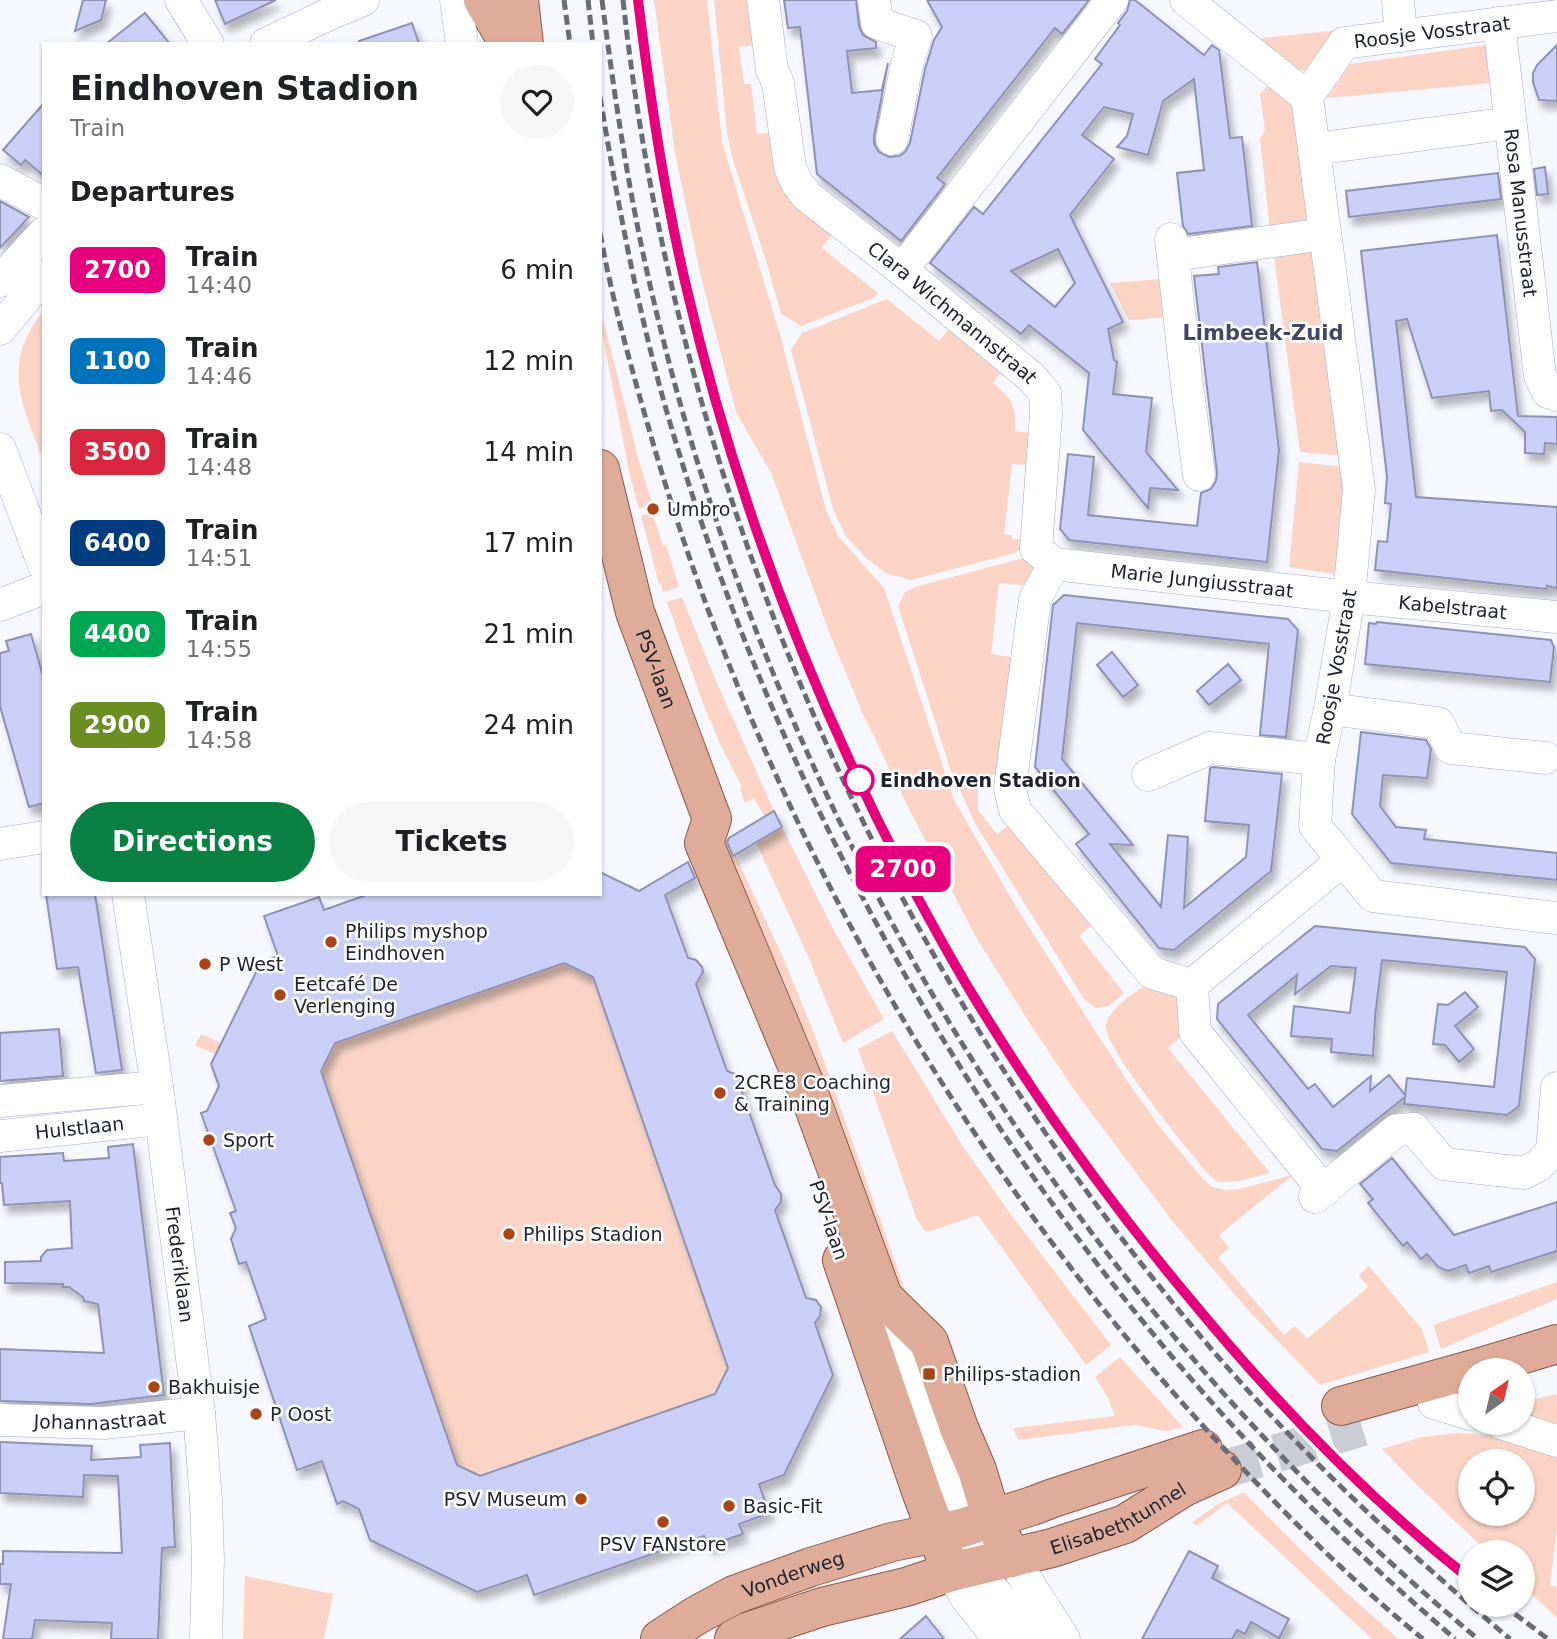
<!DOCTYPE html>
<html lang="en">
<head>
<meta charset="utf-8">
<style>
	:root { --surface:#fff; --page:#f6f6f6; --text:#202124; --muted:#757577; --accent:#0b8043 }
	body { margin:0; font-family:"DejaVu Sans",sans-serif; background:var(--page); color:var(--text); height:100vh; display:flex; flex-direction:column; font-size:26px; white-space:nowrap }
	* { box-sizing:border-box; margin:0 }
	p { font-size:23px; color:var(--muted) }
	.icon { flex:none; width:38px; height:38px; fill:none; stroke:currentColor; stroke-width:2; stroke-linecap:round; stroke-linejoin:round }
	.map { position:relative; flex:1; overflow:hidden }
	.panel { position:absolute; left:42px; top:42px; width:560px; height:854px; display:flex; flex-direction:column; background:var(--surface); border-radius:0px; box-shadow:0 2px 5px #0004 }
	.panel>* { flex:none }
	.badge { padding:0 14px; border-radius:10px; font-size:24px; line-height:46px }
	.needle { width:46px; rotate:34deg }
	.fabs { position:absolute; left:1458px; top:1358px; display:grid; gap:14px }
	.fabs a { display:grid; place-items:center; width:77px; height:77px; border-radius:50%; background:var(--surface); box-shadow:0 2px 5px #0004; font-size:35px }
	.map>.badge { position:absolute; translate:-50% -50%; box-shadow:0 0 0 4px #fff }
	h2 { padding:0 28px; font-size:26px; line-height:63px }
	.round { display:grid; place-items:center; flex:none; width:74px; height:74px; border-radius:37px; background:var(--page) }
	.head { display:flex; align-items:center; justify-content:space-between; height:119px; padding:0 28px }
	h1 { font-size:33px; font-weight:700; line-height:52px }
	.button { display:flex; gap:14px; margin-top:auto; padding:14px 28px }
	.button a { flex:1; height:80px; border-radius:42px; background:var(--accent); color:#fff; font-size:28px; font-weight:700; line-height:80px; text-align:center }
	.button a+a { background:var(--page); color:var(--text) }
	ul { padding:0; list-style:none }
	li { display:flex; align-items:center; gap:21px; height:91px; padding:0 28px }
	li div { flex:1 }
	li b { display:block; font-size:26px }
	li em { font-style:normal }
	li .badge { min-width:77px; font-weight:700; text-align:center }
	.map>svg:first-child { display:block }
	.green { fill:#fbd4c6; fill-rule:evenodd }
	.building { fill:#c9cff7; stroke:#8e92b3; stroke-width:2; fill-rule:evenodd; filter:url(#shadow) }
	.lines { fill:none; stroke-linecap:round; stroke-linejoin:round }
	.major-tunnel { stroke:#cbccd5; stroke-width:38; stroke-dasharray:38 19; stroke-linecap:butt }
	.minor-casing { stroke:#a7abcd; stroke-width:33 }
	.major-casing { stroke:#8e5847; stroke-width:40 }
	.minor { stroke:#fff; stroke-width:32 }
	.major { stroke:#dfac99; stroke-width:38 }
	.rail { stroke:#696b76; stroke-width:5; stroke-dasharray:10 5; stroke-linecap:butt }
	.line-casing { stroke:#fff; stroke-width:16 }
	.line { stroke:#e6007e; stroke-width:10 }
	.poi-dot { fill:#aa4517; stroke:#fff; stroke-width:2.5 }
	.stop-dot { fill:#fff; stroke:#e6007e; stroke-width:3.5 }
	.labels { text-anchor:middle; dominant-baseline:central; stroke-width:5; stroke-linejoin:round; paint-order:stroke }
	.street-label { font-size:19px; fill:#1f212e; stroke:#fff }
	.poi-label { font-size:19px; fill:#1f212e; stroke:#fff; text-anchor:start }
	.stop-label { font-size:19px; font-weight:bold; fill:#1f212e; stroke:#fff; text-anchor:start }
	.neighbourhood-label { font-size:21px; font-weight:bold; fill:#424662; stroke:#fff }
</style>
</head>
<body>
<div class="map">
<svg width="1557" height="1639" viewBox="0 0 1557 1639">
	<defs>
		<filter id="shadow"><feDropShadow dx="4.5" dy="8" stdDeviation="3.5" flood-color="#0004"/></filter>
	</defs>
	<rect width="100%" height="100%" fill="#f6f7ff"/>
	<!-- green -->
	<g class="green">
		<path d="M654,0H707L722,142L780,335L826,510L838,536L884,588L954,800L1018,910L1128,1082L1159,1126L1202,1178L1211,1186L1224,1190L1239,1189L1293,1175L1219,1235L1229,1248L1218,1258L1284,1335L1295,1326L1307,1339L1368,1287L1359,1275L1369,1266L1422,1329L1429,1352L1320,1385L1248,1310L1173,1222L1077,1094L1029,1022L977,939L907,805L862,712L829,632L772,475L736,412L700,273L675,153Z"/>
		<path d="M714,0H755V45L739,47L744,84H751L757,134L777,132L834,232L822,248L878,293L873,298L801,326L781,314L767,264L733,160L727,132Z"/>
		<path d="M1339,30L1314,64L1304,71L1291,68L1259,43L1263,38Z"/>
		<path d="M1487,45L1492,83L1327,98L1350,64Z"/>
		<path d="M1274,79L1301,109L1314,225L1270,231L1260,139L1265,130L1260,94Z"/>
		<path d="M1316,243L1343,456L1300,452L1273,249Z"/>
		<path d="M1162,279L1168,317L1129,320L1110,283Z"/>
		<path d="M887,299L939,341L950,328L1003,370L993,383C1012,398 1017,407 1015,431L1031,433L1027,465L1012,464L1004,534L1012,535V539L1026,540L1022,548L1015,553L911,580L886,573L866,558L845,535L833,509L791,350L802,333Z"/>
		<path d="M44,310V462C22,403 0,365 44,310Z"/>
		<path d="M603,319L639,461L652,503L639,509L630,476L602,332Z"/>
		<path d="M1299,462L1344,467L1347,506L1341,575L1289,567Z"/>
		<path d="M652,511L663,546L666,545L679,587L663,592L661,584H659L641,516Z"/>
		<path d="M1031,556L1044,559L1027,584L1020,585L999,583L991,654L1012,657L999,770L995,775H978V810L997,834L1009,825L1091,919V926L1079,936L1124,993L1109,1006L1096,1008L1084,999L976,825L951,771L898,606L905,592L918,586Z"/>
		<path d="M682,597L713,674L774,811L765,817L754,798L745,803L740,788L742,787L721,746L704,706L667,602Z"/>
		<path d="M720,822L785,962L814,1033L906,1293L895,1288L809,1043L782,976L714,827Z"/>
		<path d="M782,827L831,925L884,1019L843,1043L808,956L756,843Z"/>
		<path d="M600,872L670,906L688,959L696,960L702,967L701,977L696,982L727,1072L737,1074L742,1081L739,1106L746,1104L776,1187L781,1193V1202L775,1209L806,1299L820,1307V1316L814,1322L833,1375L784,1475L759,1484L769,1513L740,1524L743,1534L708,1546L703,1536L534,1595L527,1575L477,1592L370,1540L359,1509L351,1505L349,1499L337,1503L322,1461L297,1470L249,1326L266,1319L246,1262L239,1264L231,1239L233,1235L237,1233L230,1213L235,1211L201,1113L213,1109L211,1102L214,1096L221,1093L211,1064L216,1055L195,1045L201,1034L221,1043L261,962L278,956L264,916L319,897L324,910L369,894H600Z"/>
		<path d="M1149,984L1178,988L1184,1034L1168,1048L1270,1173L1240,1181L1218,1182L1209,1175C1191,1153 1102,1047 1106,1024C1108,1011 1137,989 1149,984Z"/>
		<path d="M892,1031L962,1145L1012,1216L1111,1345L1086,1365L978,1215L931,1231H925L917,1220L858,1049Z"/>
		<path d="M1557,1282V1299L1441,1349L1433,1325Z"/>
		<path d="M1120,1357L1183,1427L1166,1431L1134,1425L1018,1440L1013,1428L1115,1416L1108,1398L1095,1377Z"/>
		<path d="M1557,1394V1431L1523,1421L1522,1402Z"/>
		<path d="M1457,1433L1503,1436L1557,1449V1528L1550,1585L1557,1587V1618L1523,1586L1522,1552H1487L1413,1481L1382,1449L1422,1437ZM1470,1461H1522V1514H1470Z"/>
		<path d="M1244,1492C1293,1544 1345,1593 1399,1639H1372L1227,1503L1197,1526L1192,1522L1220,1503Z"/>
		<path d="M245,1576L333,1594L324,1639H243Z"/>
	</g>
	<!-- building -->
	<g class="building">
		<path d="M83,0H106L101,20L75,31Z"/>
		<path d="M215,0H276L225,24Z"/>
		<path d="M784,0H856L859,26L863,35L876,42V48L847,51L852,93L882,90L888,63L874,136V144L879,152L889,157L899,156L905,152L910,143L925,69L934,40L942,27L927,0H1089L1062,34L1055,28L937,178L945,184L901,241L817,174L800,27L788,28Z"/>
		<path d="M1130,0H1135L1204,55L1212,45L1219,50L1230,138L1242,137L1252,226L1188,234L1183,226L1177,173L1204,170L1194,79L1163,101L1148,155L1117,147L1127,136L1133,114L1104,107L1082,135L1114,159L1070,215L1123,322L1108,329L1114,360L1117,362L1113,394L1152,398L1146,452L1178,490L1150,488L1148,508L1083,430L1089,373L1029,325L1021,334L930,263L974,207L983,214L1102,64L1095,59L1120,25L1118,23L1127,11ZM1058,249L1075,283L1055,307L1011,271Z"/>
		<path d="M145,13L170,44H106Z"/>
		<path d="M412,23L419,44H359V41Z"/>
		<path d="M1557,45V101L1539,100L1533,82V73L1537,65Z"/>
		<path d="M44,103V176L25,160L21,165L3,150Z"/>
		<path d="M1545,167L1548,194L1537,195L1534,169Z"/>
		<path d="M1498,173L1501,199L1349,217L1346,191Z"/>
		<path d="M0,201L29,217L0,248Z"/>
		<path d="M1497,235L1518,416L1557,417V444L1545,443L1544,454L1525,453V432L1502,410L1491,411L1489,391L1432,398L1407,319L1396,321L1416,497L1557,507V588L1547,586L1546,589L1375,570L1378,541L1387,542L1391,504L1385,503L1387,477L1361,251Z"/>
		<path d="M1257,262L1279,450L1267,562L1069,540L1060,529L1068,454L1094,457L1088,515L1197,526L1201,493L1211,489L1216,481L1217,473L1194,276L1219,274L1218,267Z"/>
		<path d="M1064,595L1288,619L1298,630L1286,737L1260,735L1269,644L1077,623L1062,759L1133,845L1110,844L1161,907L1168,835L1188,837L1184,908L1246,857L1249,825L1205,821L1210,768L1213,767L1282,774L1271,871L1174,950L1159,948L1076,844L1089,834L1035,767L1053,605Z"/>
		<path d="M1377,622L1551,640L1554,647L1550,682L1365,664L1369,623L1376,624Z"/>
		<path d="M31,634L44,680V803L29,807L0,706V653L9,651L6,641Z"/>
		<path d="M1112,652L1138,685L1123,697L1097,665Z"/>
		<path d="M1228,664L1241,680L1209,705L1197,691Z"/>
		<path d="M1361,732L1426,740L1431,749L1427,778L1383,775L1380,806L1396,827L1426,830L1424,839L1557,853V880L1391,863L1352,814Z"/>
		<path d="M774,811L782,827L733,856L727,842L729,838Z"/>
		<path d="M688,862L695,878L665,895L688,958L696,960L702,967L703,972L696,984L727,1071L738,1075L742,1082V1092L775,1185L781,1194V1202L775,1210L806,1298L816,1300L821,1307L820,1316L815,1323L833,1375L784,1475L759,1484L769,1513L739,1524L743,1534L708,1546L704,1536L534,1595L527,1575L477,1592L370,1540L359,1509L343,1501L337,1504L322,1461L297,1470L249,1326L266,1319L246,1262L239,1264L231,1239L236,1228L230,1213L236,1211L201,1113L207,1111L219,1086L211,1064L261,962L278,956L264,916L319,897L324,910L369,894H600V872L639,891ZM564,963L593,977L728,1368L715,1394L480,1476L457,1465L321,1071L335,1043Z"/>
		<path d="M46,894H95L122,1070L96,1073L78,967L57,969Z"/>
		<path d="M1315,926L1525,947L1535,959L1519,1106L1507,1115L1404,1104L1405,1097L1337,1151L1322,1149L1217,1019L1218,1004ZM1382,960L1507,972L1494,1087L1407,1078L1405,1095L1389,1075L1370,1091L1371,1076L1333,1107L1315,1084L1308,1089L1248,1015L1297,975L1295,994L1331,966L1356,968L1350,1013L1294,1006L1291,1036L1332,1039L1331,1052L1373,1056L1375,1017Z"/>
		<path d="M1465,992L1478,1007L1455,1026L1474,1049L1459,1062L1445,1045L1433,1044L1438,1004L1448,1005Z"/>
		<path d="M59,1029L63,1076L0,1081V1033Z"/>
		<path d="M133,1144L164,1395L91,1404L0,1401V1349L104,1353L98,1304L84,1301L83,1297L69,1287H63V1284L5,1283V1262L41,1261V1257L47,1250L72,1248L70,1201L4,1205L2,1183H0V1157L63,1153L64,1161L109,1158L108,1147Z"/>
		<path d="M1392,1158L1454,1235L1557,1202V1251L1491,1272L1489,1266L1469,1273L1466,1265L1448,1271L1438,1267L1427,1254L1421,1259L1407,1242L1403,1246L1368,1203L1373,1199L1360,1184Z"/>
		<path d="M0,1442L92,1446L91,1460L141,1457L140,1445L170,1443L175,1547L162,1548L158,1639H111L112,1623L35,1620L32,1639H3L11,1584H0V1564H3V1551L122,1553L118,1476L84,1475L83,1497L0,1493Z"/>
		<path d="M1189,1551L1218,1566L1212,1578L1289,1619L1279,1638L1251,1622L1245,1634L1237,1630L1232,1639H1142Z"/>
		<path d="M926,1616L944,1639H900Z"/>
	</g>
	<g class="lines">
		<!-- major-tunnel -->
		<path class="major-tunnel" d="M1222,1470L1362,1427"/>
		<defs>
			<g id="minor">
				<path d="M181,0L208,44"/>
				<path d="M456,0L462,44"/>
				<path id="s1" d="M763,0L772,70L778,83L790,167L797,183L807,196L902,270L1031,377L1045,393L1046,414L1036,549L1054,564L1035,599L1010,788L1015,810L1152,973L1192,985L1195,1032L1324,1191"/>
				<path d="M874,0L877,23L916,36L907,64L892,139"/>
				<path d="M1186,0L1307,97"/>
				<path d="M1398,0L1401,36"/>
				<path d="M1557,16L1344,43L1307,97L1359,489L1349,597L1330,709L1319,759L1315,826L1373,896L1557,918"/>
				<path id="s2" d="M1499,23L1540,376L1548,392L1557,395"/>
				<path d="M266,44L327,15L363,0"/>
				<path d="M1314,149L1510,123"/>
				<path d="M0,180L44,204"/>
				<path d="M1171,239L1187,385L1199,475"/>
				<path d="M1173,255L1325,234"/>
				<path d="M902,270L1112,0"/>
				<path d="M0,281L44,233"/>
				<path d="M0,329L44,276"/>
				<path d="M0,449L44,565"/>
				<path id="s3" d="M1054,564L1349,597L1557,617"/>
				<path d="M0,605L44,588"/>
				<path d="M1330,709L1438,723L1451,748L1545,758"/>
				<path d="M1148,775L1210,748L1319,759"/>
				<path d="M0,844L44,837"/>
				<path id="s4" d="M128,894L157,1087L199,1413L206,1500L208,1559L206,1639"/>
				<path d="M1192,985L1343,860"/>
				<path d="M0,1101L157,1087"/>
				<path id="s5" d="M0,1136L161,1119"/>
				<path d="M1315,1197L1397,1130L1414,1129L1444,1164L1524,1173L1539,1165L1552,1151L1557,1088"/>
				<path d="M885,1301L913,1377L949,1480L962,1528L979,1566L993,1590L1034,1639"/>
				<path d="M1434,1403L1470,1414"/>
				<path id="s6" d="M0,1420L104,1423L199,1413"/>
				<path d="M1501,1423L1557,1441"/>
				<path d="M1012,1558L1064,1639"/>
				<path d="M951,1572L966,1597L999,1639"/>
			</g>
			<g id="major">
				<path d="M483,0L509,44"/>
				<path d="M519,0L524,44"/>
				<path id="s7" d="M600,469L635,612L712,819L704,843L811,1099L883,1297L929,1342L959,1428L977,1470L992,1519L1012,1558"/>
				<path d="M842,1260L921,1491L951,1572"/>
				<path d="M1471,1370L1557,1344"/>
				<path d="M1341,1406L1470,1370"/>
				<path id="s8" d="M660,1639L697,1615L734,1595L811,1567L892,1542L962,1528L1032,1506L1053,1498L1203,1449"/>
				<path id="s9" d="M734,1639L747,1632L822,1607L906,1587L951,1572L1052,1548L1125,1524L1184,1487L1222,1470"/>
			</g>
		</defs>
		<!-- minor casing -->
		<use href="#minor" class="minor-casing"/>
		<!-- major casing -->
		<use href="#major" class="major-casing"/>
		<!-- minor -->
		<use href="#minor" class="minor"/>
		<!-- major -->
		<use href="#major" class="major"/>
		<!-- rail -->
		<g class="rail">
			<path d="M564,0L570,44"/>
			<path d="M588,0L593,44"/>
			<path d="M602,0C615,101 630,202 654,302C776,820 1068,1298 1478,1639"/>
			<path d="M623,0C678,500 886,971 1214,1352C1304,1457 1405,1550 1510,1639"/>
			<path d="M638,0C649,97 665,194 687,290C771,652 942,1000 1179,1286C1268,1394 1361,1492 1470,1579"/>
			<path d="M600,97C619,210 640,323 673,433C783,801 974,1142 1233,1426C1302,1502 1378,1572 1455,1639"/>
			<path d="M600,233C613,304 633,374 653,443C763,820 962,1170 1230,1455C1291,1520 1354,1583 1423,1639"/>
			<path d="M1503,1605L1548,1639"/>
		</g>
	</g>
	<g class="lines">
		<defs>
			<path id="line" d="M638,0C650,97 664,194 687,290C734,492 809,689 905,874C928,917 951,960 977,1002C1041,1107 1112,1206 1191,1300C1275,1402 1366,1497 1470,1579"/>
		</defs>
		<!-- line casing -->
		<use href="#line" class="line-casing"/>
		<!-- line -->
		<use href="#line" class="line"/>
	</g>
	<!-- markers -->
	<g class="poi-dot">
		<circle cx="653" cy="509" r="7"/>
		<circle cx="331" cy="942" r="7"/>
		<circle cx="205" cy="964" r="7"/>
		<circle cx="280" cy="995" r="7"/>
		<circle cx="720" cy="1093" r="7"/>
		<circle cx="209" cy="1140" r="7"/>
		<circle cx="509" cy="1234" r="7"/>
		<rect x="922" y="1367" width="14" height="14" rx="3.5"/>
		<circle cx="154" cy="1387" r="7"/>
		<circle cx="256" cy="1414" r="7"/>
		<circle cx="581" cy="1499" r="7"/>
		<circle cx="729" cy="1506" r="7"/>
		<circle cx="663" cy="1522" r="7"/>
	</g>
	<circle class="stop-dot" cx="859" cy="780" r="14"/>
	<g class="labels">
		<!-- street labels -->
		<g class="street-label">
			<text transform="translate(1432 32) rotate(-7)">Roosje Vosstraat</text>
			<text stroke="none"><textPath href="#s2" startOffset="191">Rosa Manusstraat</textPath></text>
			<text stroke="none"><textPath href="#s1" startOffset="390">Clara Wichmannstraat</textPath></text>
			<text stroke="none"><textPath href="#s3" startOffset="149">Marie Jungiusstraat</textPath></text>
			<text stroke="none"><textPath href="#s3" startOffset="401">Kabelstraat</textPath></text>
			<text transform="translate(1336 667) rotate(-80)">Roosje Vosstraat</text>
			<text stroke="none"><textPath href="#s7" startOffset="208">PSV-laan</textPath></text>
			<text stroke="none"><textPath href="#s5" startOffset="80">Hulstlaan</textPath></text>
			<text transform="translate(829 1220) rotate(71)">PSV-laan</text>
			<text stroke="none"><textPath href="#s4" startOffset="374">Frederiklaan</textPath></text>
			<text stroke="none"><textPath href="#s6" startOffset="100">Johannastraat</textPath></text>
			<text stroke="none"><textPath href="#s9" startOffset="404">Elisabethtunnel</textPath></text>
			<text stroke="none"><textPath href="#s8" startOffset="149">Vonderweg</textPath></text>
		</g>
		<!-- poi labels -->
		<g class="poi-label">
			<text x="667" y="509">Umbro</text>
			<text x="345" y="931">Philips myshop<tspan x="345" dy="22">Eindhoven</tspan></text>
			<text x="219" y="964">P West</text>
			<text x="294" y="984">Eetcafé De<tspan x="294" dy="22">Verlenging</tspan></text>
			<text x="734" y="1082">2CRE8 Coaching<tspan x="734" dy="22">&amp; Training</tspan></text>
			<text x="223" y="1140">Sport</text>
			<text x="523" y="1234">Philips Stadion</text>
			<text x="943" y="1374">Philips-stadion</text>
			<text x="168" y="1387">Bakhuisje</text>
			<text x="270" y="1414">P Oost</text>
			<text x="567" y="1499" text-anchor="end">PSV Museum</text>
			<text x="743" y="1506">Basic-Fit</text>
			<text x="663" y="1544" text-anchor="middle">PSV FANstore</text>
		</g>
		<!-- stop labels -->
		<g class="stop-label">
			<text x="880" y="780">Eindhoven Stadion</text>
		</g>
		<!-- neighbourhood labels -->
		<g class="neighbourhood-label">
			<text x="1263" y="333">Limbeek-Zuid</text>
		</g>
	</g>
</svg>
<div class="fabs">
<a><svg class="needle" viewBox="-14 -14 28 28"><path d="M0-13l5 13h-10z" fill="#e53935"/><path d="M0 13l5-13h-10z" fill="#757577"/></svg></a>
<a><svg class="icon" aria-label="locate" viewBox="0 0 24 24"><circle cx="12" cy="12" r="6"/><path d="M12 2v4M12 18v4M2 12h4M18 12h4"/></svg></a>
<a><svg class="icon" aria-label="layers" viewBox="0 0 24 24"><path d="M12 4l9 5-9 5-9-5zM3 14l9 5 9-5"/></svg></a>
</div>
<b class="badge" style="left:903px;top:869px;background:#e6007e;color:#fff">2700</b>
<section class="panel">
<div class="head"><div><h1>Eindhoven Stadion</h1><p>Train</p></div><a class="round"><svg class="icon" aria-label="heart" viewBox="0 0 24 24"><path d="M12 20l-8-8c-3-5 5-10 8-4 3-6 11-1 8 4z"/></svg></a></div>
<h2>Departures</h2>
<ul>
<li><span class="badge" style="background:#e6007e;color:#fff">2700</span><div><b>Train</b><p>14:40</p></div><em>6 min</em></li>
<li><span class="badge" style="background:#0072bc;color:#fff">1100</span><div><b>Train</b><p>14:46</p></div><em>12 min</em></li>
<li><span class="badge" style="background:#d7263d;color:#fff">3500</span><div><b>Train</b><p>14:48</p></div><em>14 min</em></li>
<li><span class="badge" style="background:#003b80;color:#fff">6400</span><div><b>Train</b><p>14:51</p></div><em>17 min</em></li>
<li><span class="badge" style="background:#00a651;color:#fff">4400</span><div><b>Train</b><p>14:55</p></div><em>21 min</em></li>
<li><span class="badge" style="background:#6b8e23;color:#fff">2900</span><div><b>Train</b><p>14:58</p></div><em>24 min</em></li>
</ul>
<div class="button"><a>Directions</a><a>Tickets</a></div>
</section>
</div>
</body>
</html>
